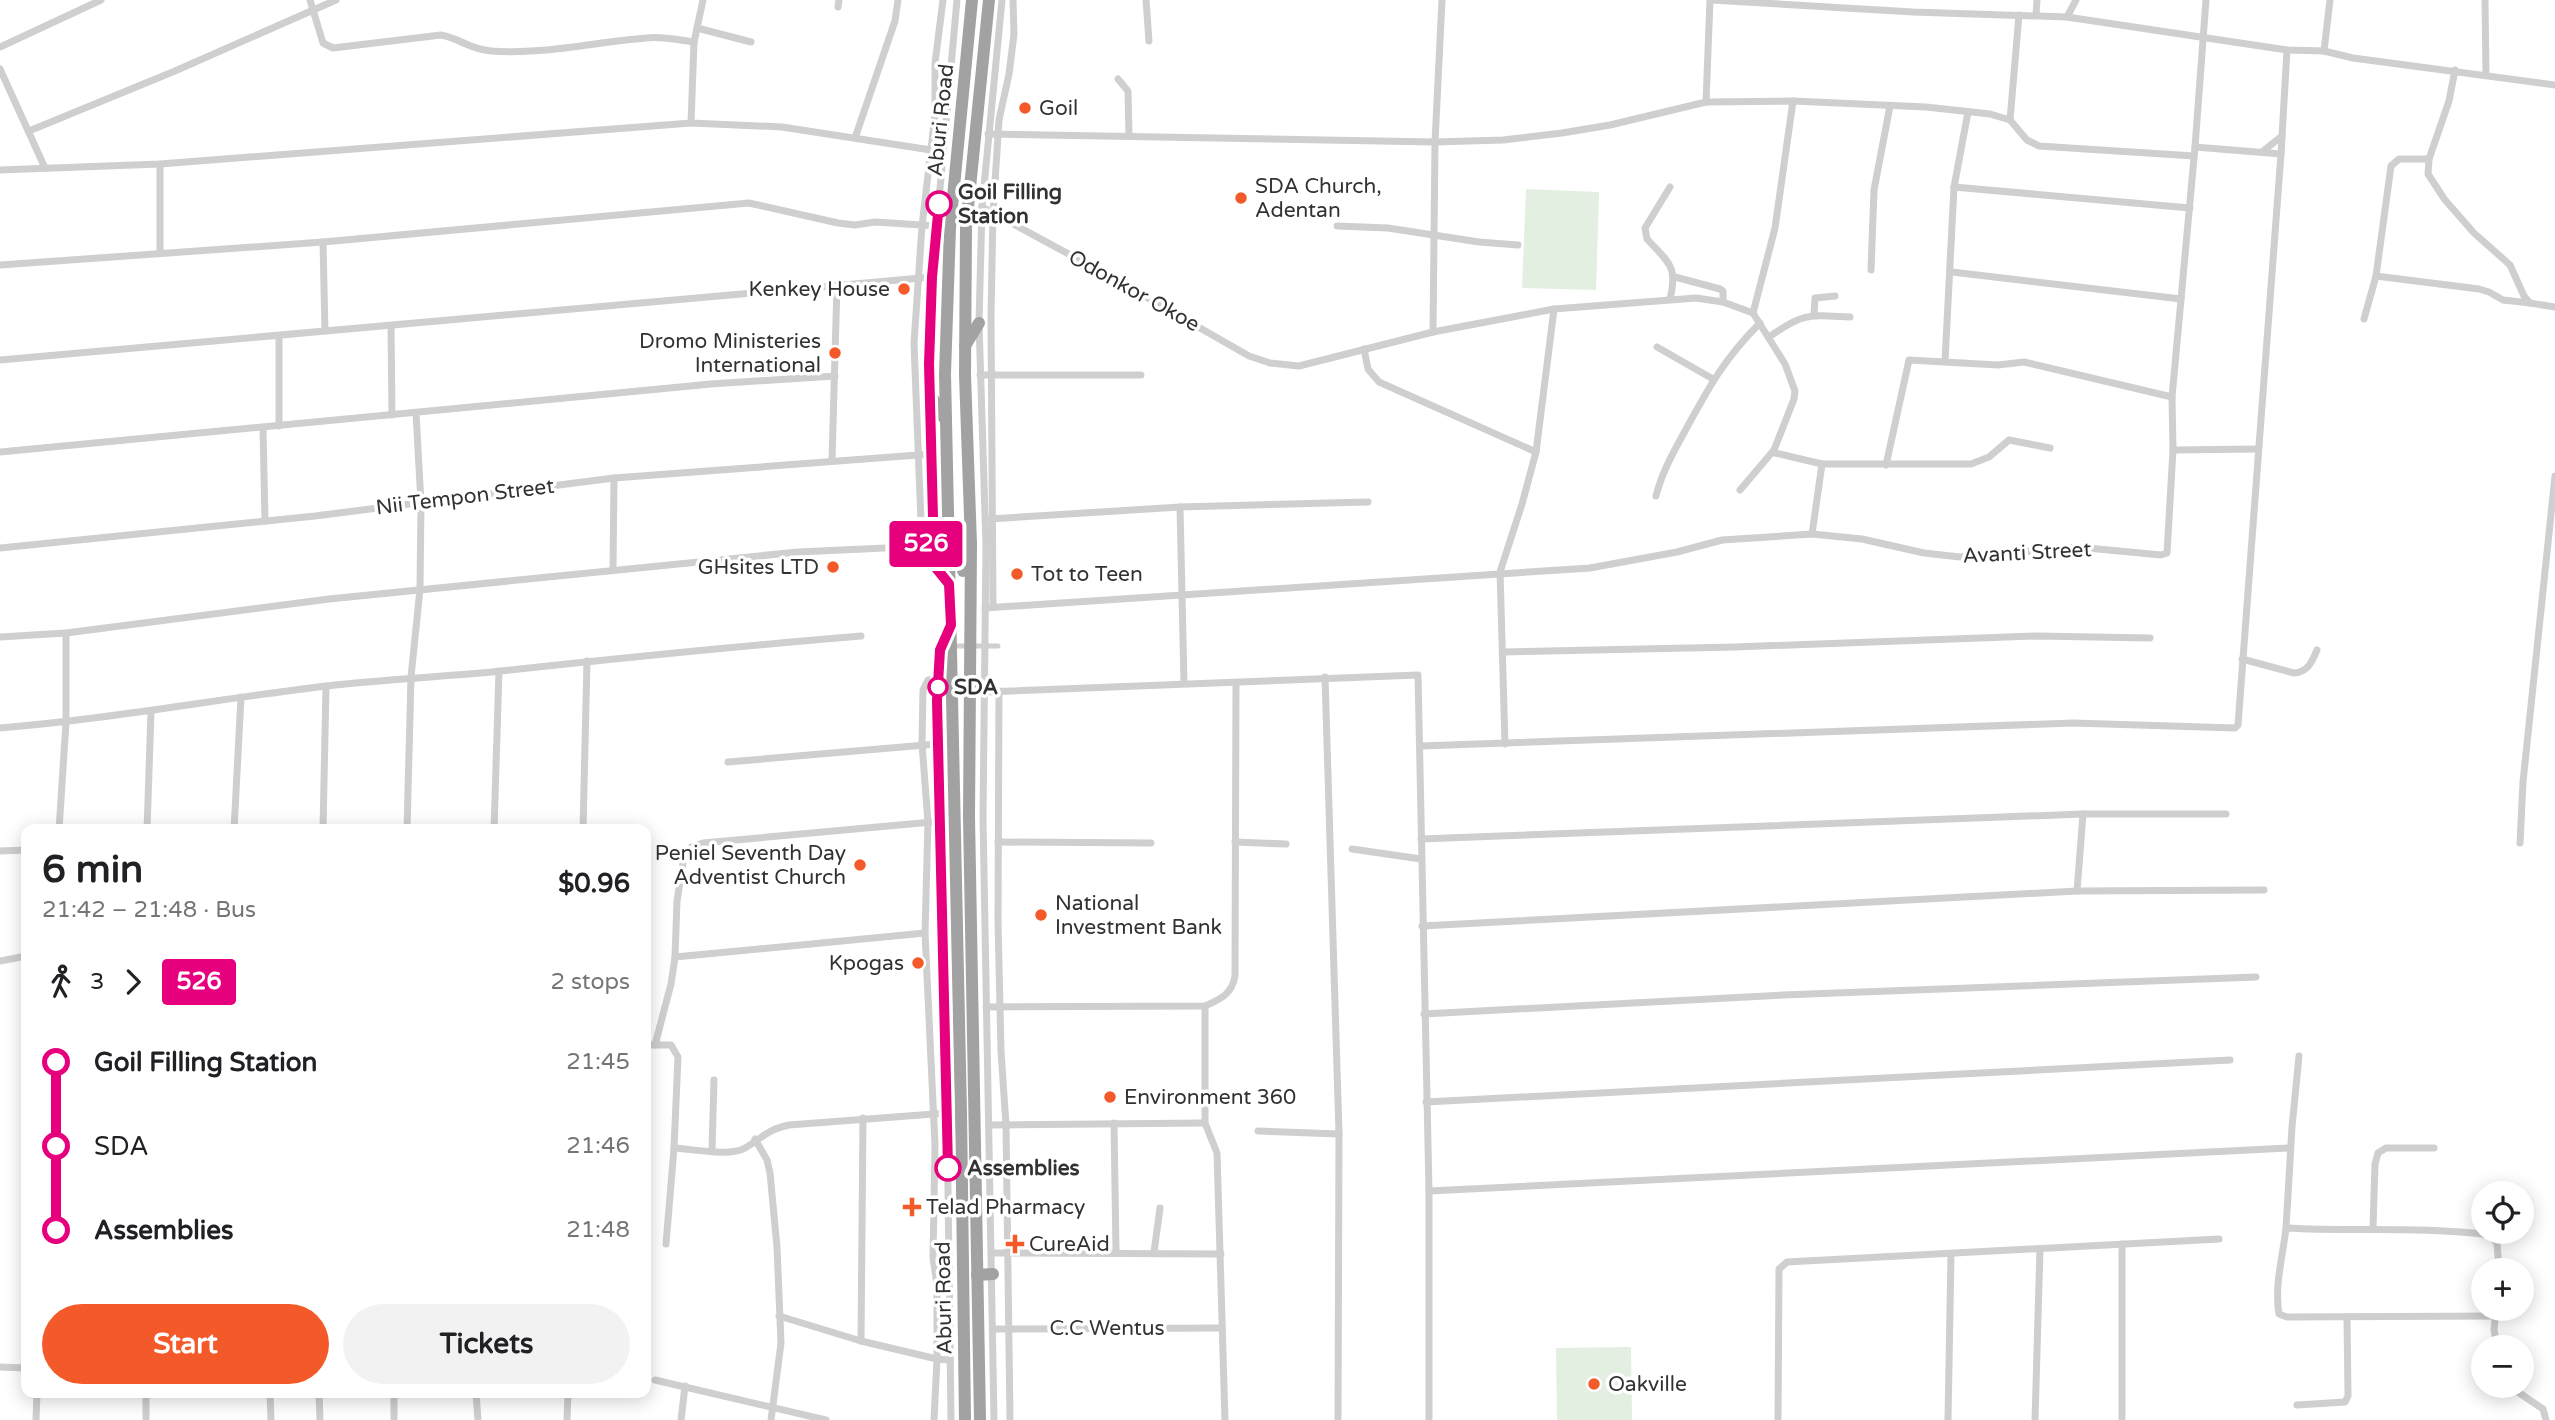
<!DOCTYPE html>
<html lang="en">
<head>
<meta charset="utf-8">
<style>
	:root { --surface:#fff; --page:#f2f2f2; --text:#202124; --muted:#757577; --accent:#f45a29 }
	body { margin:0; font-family:"Varela Round",sans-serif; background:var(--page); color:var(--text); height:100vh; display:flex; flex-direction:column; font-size:26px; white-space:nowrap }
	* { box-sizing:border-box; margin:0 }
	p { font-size:23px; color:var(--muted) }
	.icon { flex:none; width:38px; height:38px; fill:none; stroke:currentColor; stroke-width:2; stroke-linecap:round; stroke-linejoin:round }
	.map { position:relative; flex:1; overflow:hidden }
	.sheet { position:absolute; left:21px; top:824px; width:630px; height:574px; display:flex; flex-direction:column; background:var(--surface); border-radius:14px; box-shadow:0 4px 18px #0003 }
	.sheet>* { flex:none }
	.badge { padding:0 14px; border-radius:5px; font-size:24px; line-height:46px }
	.fabs { position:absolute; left:2471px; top:1181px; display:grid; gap:14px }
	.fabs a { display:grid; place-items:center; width:63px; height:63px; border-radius:50%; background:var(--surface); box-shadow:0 4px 18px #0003; font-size:35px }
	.map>.badge { position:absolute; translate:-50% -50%; box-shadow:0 0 0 4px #fff }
	.legs { display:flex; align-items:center; gap:10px; height:77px; padding:0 21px; font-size:23px }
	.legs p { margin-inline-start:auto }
	.head { display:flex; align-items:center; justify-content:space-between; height:119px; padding:0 21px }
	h1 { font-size:38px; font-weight:800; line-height:52px }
	.primary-button { display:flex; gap:14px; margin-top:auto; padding:14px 21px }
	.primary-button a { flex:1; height:80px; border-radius:42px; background:var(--accent); color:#fff; font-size:28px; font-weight:800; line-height:80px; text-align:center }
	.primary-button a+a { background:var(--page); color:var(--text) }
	ul { padding:0 21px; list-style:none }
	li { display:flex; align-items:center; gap:24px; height:84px; font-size:26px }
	li i { display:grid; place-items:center; width:10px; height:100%; margin:0 9px; background:currentColor }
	li i::after { content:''; width:18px; height:18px; margin:-9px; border:5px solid; border-radius:50%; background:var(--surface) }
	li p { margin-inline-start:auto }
	li:first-child i { background:linear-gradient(#0000 50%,currentColor 0) }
	li:last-child i { background:linear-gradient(currentColor 50%,#0000 0) }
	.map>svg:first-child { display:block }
	.green { fill:#e3efe0 }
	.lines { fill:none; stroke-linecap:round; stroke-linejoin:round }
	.pedestrian { stroke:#cfcfcf; stroke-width:5 }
	.minor { stroke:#cfcfcf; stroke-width:7 }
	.trunk { stroke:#a2a2a2; stroke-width:12 }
	.line-1-casing { stroke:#fff; stroke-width:16 }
	.line-1 { stroke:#e6007e; stroke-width:10 }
	.poi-dot { fill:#f45a29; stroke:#fff; stroke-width:2.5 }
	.stop-1-dot { fill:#fff; stroke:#e6007e; stroke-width:3.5 }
	.labels { text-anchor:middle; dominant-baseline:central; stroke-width:7; stroke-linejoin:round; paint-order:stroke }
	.poi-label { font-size:21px; fill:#323232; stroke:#fff; text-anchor:start }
	.street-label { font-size:21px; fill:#323232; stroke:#fff }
	.stop-label { font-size:21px; font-weight:bold; fill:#323232; stroke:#fff; text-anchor:start }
</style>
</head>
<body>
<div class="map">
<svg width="2555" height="1420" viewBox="0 0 2555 1420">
	<rect width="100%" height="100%" fill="#fff"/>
	<!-- green -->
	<g class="green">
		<path d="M1526,189L1599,192L1596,290L1522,288Z"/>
		<path d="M1631,1347L1632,1420H1557L1556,1348Z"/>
	</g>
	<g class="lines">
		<!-- pedestrian -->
		<path class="pedestrian" d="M952,646H998"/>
		<!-- minor -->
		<g class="minor">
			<path d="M310,0L323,43L333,48L441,35C462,39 468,49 491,51C543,55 595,42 646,38C662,36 678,40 694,42"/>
			<path d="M1146,0L1149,41"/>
			<path d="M1711,0L1913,12L2067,17L2287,50L2324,51L2353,58L2555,85"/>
			<path d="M2485,0L2486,75"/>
			<path d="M838,7L839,0"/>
			<path d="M2036,15L2037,0"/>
			<path d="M2067,17L2076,0"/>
			<path d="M697,28L751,42"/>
			<path d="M0,47L101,0"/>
			<path d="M2324,51L2330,0"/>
			<path d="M0,69L45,168"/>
			<path d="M2455,70L2449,101L2429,159L2428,174L2445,200L2474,233L2510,265L2524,296L2530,303L2555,307"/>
			<path d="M1118,79L1128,91L1129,136"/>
			<path d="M1706,102L1710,0"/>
			<path d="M2010,120L2019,15"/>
			<path d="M691,123L694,42L703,0"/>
			<path d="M29,131L175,71L336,0"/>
			<path d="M988,134L1435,142L1503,140L1562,133L1610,125L1706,102L1793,101L1926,107L1990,114L2010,120L2027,140L2039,146L2194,156"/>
			<path d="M855,138L895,21L898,0"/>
			<path d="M2195,147L2281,154"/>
			<path d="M2262,152L2282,136"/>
			<path d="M160,164V253"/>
			<path d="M0,170L160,164L691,123L782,127L944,152"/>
			<path d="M1954,187L2190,208"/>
			<path d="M982,207L1111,277L1249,356L1270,363L1299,366L1433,332L1554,309L1696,298L1723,302L1753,313L1785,364L1795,391L1794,399L1774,450L1775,453L1822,464"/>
			<path d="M1337,226L1388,228L1479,242L1518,245"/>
			<path d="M323,242L325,331"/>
			<path d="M0,265L323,242L749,203L838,223L855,225L875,222L937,226"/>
			<path d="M1871,270L1874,190L1890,106"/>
			<path d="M1952,272L2181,299"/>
			<path d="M2376,276L2479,289L2489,292L2503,300L2530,303"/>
			<path d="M1675,277L1720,289L1723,291V302"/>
			<path d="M1670,299C1678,266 1669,263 1647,239L1645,228L1670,187"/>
			<path d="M1753,313L1775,228L1793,101"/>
			<path d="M1814,315L1815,298L1835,296"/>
			<path d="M2364,319L2376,276L2391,166L2399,159H2429"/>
			<path d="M391,326L392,415"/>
			<path d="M1433,332L1435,142L1442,0"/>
			<path d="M279,337V426"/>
			<path d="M1769,337C1804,312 1809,315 1850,317"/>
			<path d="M1657,347L1713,379"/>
			<path d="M1364,349L1368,369L1379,382L1536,452"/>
			<path d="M0,360L932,277"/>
			<path d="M1945,361L1954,187L1968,112"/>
			<path d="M980,375H1141"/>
			<path d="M263,428L265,521"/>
			<path d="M2173,450L2258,449"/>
			<path d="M0,452L711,384L835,376"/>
			<path d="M832,460L837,285"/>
			<path d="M1886,465L1909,360L1998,365L2024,362L2172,397"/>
			<path d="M1740,490L1774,450"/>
			<path d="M1656,496C1662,472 1673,453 1685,431C1709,387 1724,359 1760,323"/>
			<path d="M1180,507L1184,683"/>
			<path d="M989,519L1180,507L1368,502"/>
			<path d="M1812,534L1822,464H1971L1989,457L2009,440L2050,448"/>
			<path d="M924,542L921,522L914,343L922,226L935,115V63L943,0"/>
			<path d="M0,548L315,516L614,478L931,454"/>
			<path d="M613,570L614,478"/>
			<path d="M948,584L928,558L925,546L933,517L929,364L932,277L957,0"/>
			<path d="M993,607L991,316L993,213L999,120L1009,74L1014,34L1013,0"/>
			<path d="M985,608L1590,568L1677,552L1722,540L1812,534L1862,539L1924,553L1960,557L2077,547L2161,555L2167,553L2173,450L2172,397L2195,147L2206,0"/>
			<path d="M948,632L940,650L937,744L947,1113L951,1420"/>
			<path d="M0,637L66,633L329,599L798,552L950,545"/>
			<path d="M1503,652L1735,647L2037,636L2150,638"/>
			<path d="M2242,659L2294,673C2308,672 2312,662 2317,650"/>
			<path d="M1325,677L1339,1134L1338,1420"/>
			<path d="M999,691L998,921L1001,1051L1006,1125L1010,1420"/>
			<path d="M985,692L1418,675L1429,1191V1420"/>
			<path d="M0,728C110,719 217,699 327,686C385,679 443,677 501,671C621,658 741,646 861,636"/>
			<path d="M1505,744L1500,572L1522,504L1536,452L1554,309"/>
			<path d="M1421,746L2073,723L2235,728L2238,725L2281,154L2287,50"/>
			<path d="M728,762L937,744"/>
			<path d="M59,830L66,722V633"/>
			<path d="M147,830L151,712"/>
			<path d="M234,830L241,697"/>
			<path d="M323,830L326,686"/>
			<path d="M407,830L411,677L420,589L421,503L416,413"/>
			<path d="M494,830L499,671"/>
			<path d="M583,830L587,661"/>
			<path d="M1421,839L2083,814H2226"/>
			<path d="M998,842L1151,843"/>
			<path d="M1235,842L1286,844"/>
			<path d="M2520,843L2523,782L2555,476"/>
			<path d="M1352,849L1421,859"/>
			<path d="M0,851L26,850"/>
			<path d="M2077,891L2083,814"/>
			<path d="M1422,926L2077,891L2264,890"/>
			<path d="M675,957L925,933"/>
			<path d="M0,961L26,956"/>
			<path d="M1205,1006V1123L1217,1153L1225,1420"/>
			<path d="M986,1007L1205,1006C1221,999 1232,994 1235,976L1236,683"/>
			<path d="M1424,1014L1783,995L2256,977"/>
			<path d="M646,1045H671L678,1057L674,1148L666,1244"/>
			<path d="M655,1045L671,984L675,957L677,901L684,856L691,847L703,843L932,822"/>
			<path d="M1426,1102L2230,1060"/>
			<path d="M1114,1123L1116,1252"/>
			<path d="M990,1125L1205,1123"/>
			<path d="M1258,1131L1339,1134"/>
			<path d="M755,1139L767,1160L770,1173L777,1247L781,1343L771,1420"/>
			<path d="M674,1148C692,1149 730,1157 745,1148C764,1137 766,1130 789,1125L947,1113"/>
			<path d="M712,1151L714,1080"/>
			<path d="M1429,1191L2290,1148"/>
			<path d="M2286,1228L2292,1127L2299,1056"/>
			<path d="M2373,1228L2375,1164L2378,1153L2386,1148H2434"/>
			<path d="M1154,1252L1160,1208"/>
			<path d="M993,1253L1221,1254"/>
			<path d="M2496,1309L2494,1329L2497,1348"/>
			<path d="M779,1316L861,1341L937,1359L950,1360"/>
			<path d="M2495,1316L2287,1317L2279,1314C2274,1286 2283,1256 2286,1228C2353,1232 2421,1226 2489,1235L2497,1243L2499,1270"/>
			<path d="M993,1329L1221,1328"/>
			<path d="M861,1341L863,1118"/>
			<path d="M0,1367L26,1368"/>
			<path d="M655,1380L826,1420"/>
			<path d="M2509,1386L2543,1409L2546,1420"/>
			<path d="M146,1393V1420"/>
			<path d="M270,1393L271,1420"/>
			<path d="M319,1393L320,1420"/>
			<path d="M476,1393L478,1420"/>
			<path d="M2297,1405L2345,1402L2348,1396L2347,1317"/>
			<path d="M36,1420L37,1393"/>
			<path d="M394,1420V1393"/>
			<path d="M567,1420L568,1393"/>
			<path d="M681,1420L685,1386"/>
			<path d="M934,1420L937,1359V1284L933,1258L935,1145L925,933L928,822L922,744L923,690L928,680L939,678"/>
			<path d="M994,1420L983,817L986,546L979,323L982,207L1002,0"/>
			<path d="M1778,1420L1779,1269L1787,1262L2219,1239"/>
			<path d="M1948,1420L1951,1254"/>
			<path d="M2035,1420L2040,1249"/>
			<path d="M2122,1420V1244"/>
		</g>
		<!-- trunk -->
		<g class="trunk">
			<path d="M965,346L979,323"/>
			<path d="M930,393L943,417"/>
			<path d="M963,545V571"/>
			<path d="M977,1275L993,1274"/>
			<path d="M965,1420L961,1112L945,374L950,228L972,0"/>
			<path d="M980,1420L969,817L971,544L965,375L966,227L989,0"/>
		</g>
	</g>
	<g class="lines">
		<defs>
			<path id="line-1" d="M939,204L932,277L929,364L933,517L925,546L928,558L949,584L951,625L940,650L937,701L948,1168"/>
		</defs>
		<!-- line-1 casing -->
		<use href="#line-1" class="line-1-casing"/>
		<!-- line-1 -->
		<use href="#line-1" class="line-1"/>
	</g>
	<!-- markers -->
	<g class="poi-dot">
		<circle cx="1025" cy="108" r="7"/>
		<circle cx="1241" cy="198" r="7"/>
		<circle cx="904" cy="289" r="7"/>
		<circle cx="835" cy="353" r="7"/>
		<circle cx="833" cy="567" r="7"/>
		<circle cx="1017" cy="574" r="7"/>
		<circle cx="860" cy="865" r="7"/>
		<circle cx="1041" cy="915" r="7"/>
		<circle cx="918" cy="963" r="7"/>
		<circle cx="1110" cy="1097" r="7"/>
		<path d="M908.5 1196.5h7v7h7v7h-7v7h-7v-7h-7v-7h7z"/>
		<path d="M1011.5 1233.5h7v7h7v7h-7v7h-7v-7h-7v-7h7z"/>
		<circle cx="1594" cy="1384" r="7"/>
	</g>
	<g class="stop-1-dot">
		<circle cx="939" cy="204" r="12"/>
		<circle cx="938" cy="687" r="9"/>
		<circle cx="948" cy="1168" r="12"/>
	</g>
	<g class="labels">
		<!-- poi labels -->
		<g class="poi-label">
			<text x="1039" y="108">Goil</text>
			<text x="1255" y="186">SDA Church,<tspan x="1255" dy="24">Adentan</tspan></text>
			<text x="890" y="289" text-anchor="end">Kenkey House</text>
			<text x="821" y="341" text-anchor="end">Dromo Ministeries<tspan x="821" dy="24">International</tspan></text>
			<text x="819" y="567" text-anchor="end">GHsites LTD</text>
			<text x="1031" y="574">Tot to Teen</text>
			<text x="846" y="853" text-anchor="end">Peniel Seventh Day<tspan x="846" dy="24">Adventist Church</tspan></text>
			<text x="1055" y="903">National<tspan x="1055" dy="24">Investment Bank</tspan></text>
			<text x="904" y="963" text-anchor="end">Kpogas</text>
			<text x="1124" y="1097">Environment 360</text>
			<text x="926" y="1207">Telad Pharmacy</text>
			<text x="1029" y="1244">CureAid</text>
			<text x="1608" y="1384">Oakville</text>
		</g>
		<!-- street labels -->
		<g class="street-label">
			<text transform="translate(941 120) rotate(-84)">Aburi Road</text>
			<text transform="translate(1134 291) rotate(29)">Odonkor Okoe</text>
			<text transform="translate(465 497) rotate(-7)">Nii Tempon Street</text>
			<text transform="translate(2027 553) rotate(-3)">Avanti Street</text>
			<text transform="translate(944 1298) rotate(-91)">Aburi Road</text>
			<text x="1107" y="1328">C.C Wentus</text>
		</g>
		<!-- stop labels -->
		<g class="stop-label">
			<text x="958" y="192">Goil Filling<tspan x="958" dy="24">Station</tspan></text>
			<text x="954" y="687">SDA</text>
			<text x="967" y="1168">Assemblies</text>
		</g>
	</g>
</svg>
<div class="fabs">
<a><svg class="icon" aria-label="locate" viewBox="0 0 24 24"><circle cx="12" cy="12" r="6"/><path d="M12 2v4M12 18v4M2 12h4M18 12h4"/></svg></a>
<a>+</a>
<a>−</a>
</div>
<b class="badge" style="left:926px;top:544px;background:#e6007e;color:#fff">526</b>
<section class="sheet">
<div class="head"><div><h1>6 min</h1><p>21:42 – 21:48 · Bus</p></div><b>$0.96</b></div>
<div class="legs"><svg class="icon" aria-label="walk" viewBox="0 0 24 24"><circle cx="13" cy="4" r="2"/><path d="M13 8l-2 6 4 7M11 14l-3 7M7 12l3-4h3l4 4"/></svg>3<svg class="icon" aria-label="forward" viewBox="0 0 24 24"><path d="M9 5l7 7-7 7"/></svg><b class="badge" style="background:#e6007e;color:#fff">526</b><p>2 stops</p></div>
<ul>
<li><i style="color:#e6007e"></i><b>Goil Filling Station</b><p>21:45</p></li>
<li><i style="color:#e6007e"></i><span>SDA</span><p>21:46</p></li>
<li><i style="color:#e6007e"></i><b>Assemblies</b><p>21:48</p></li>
</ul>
<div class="primary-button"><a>Start</a><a>Tickets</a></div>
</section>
</div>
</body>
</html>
